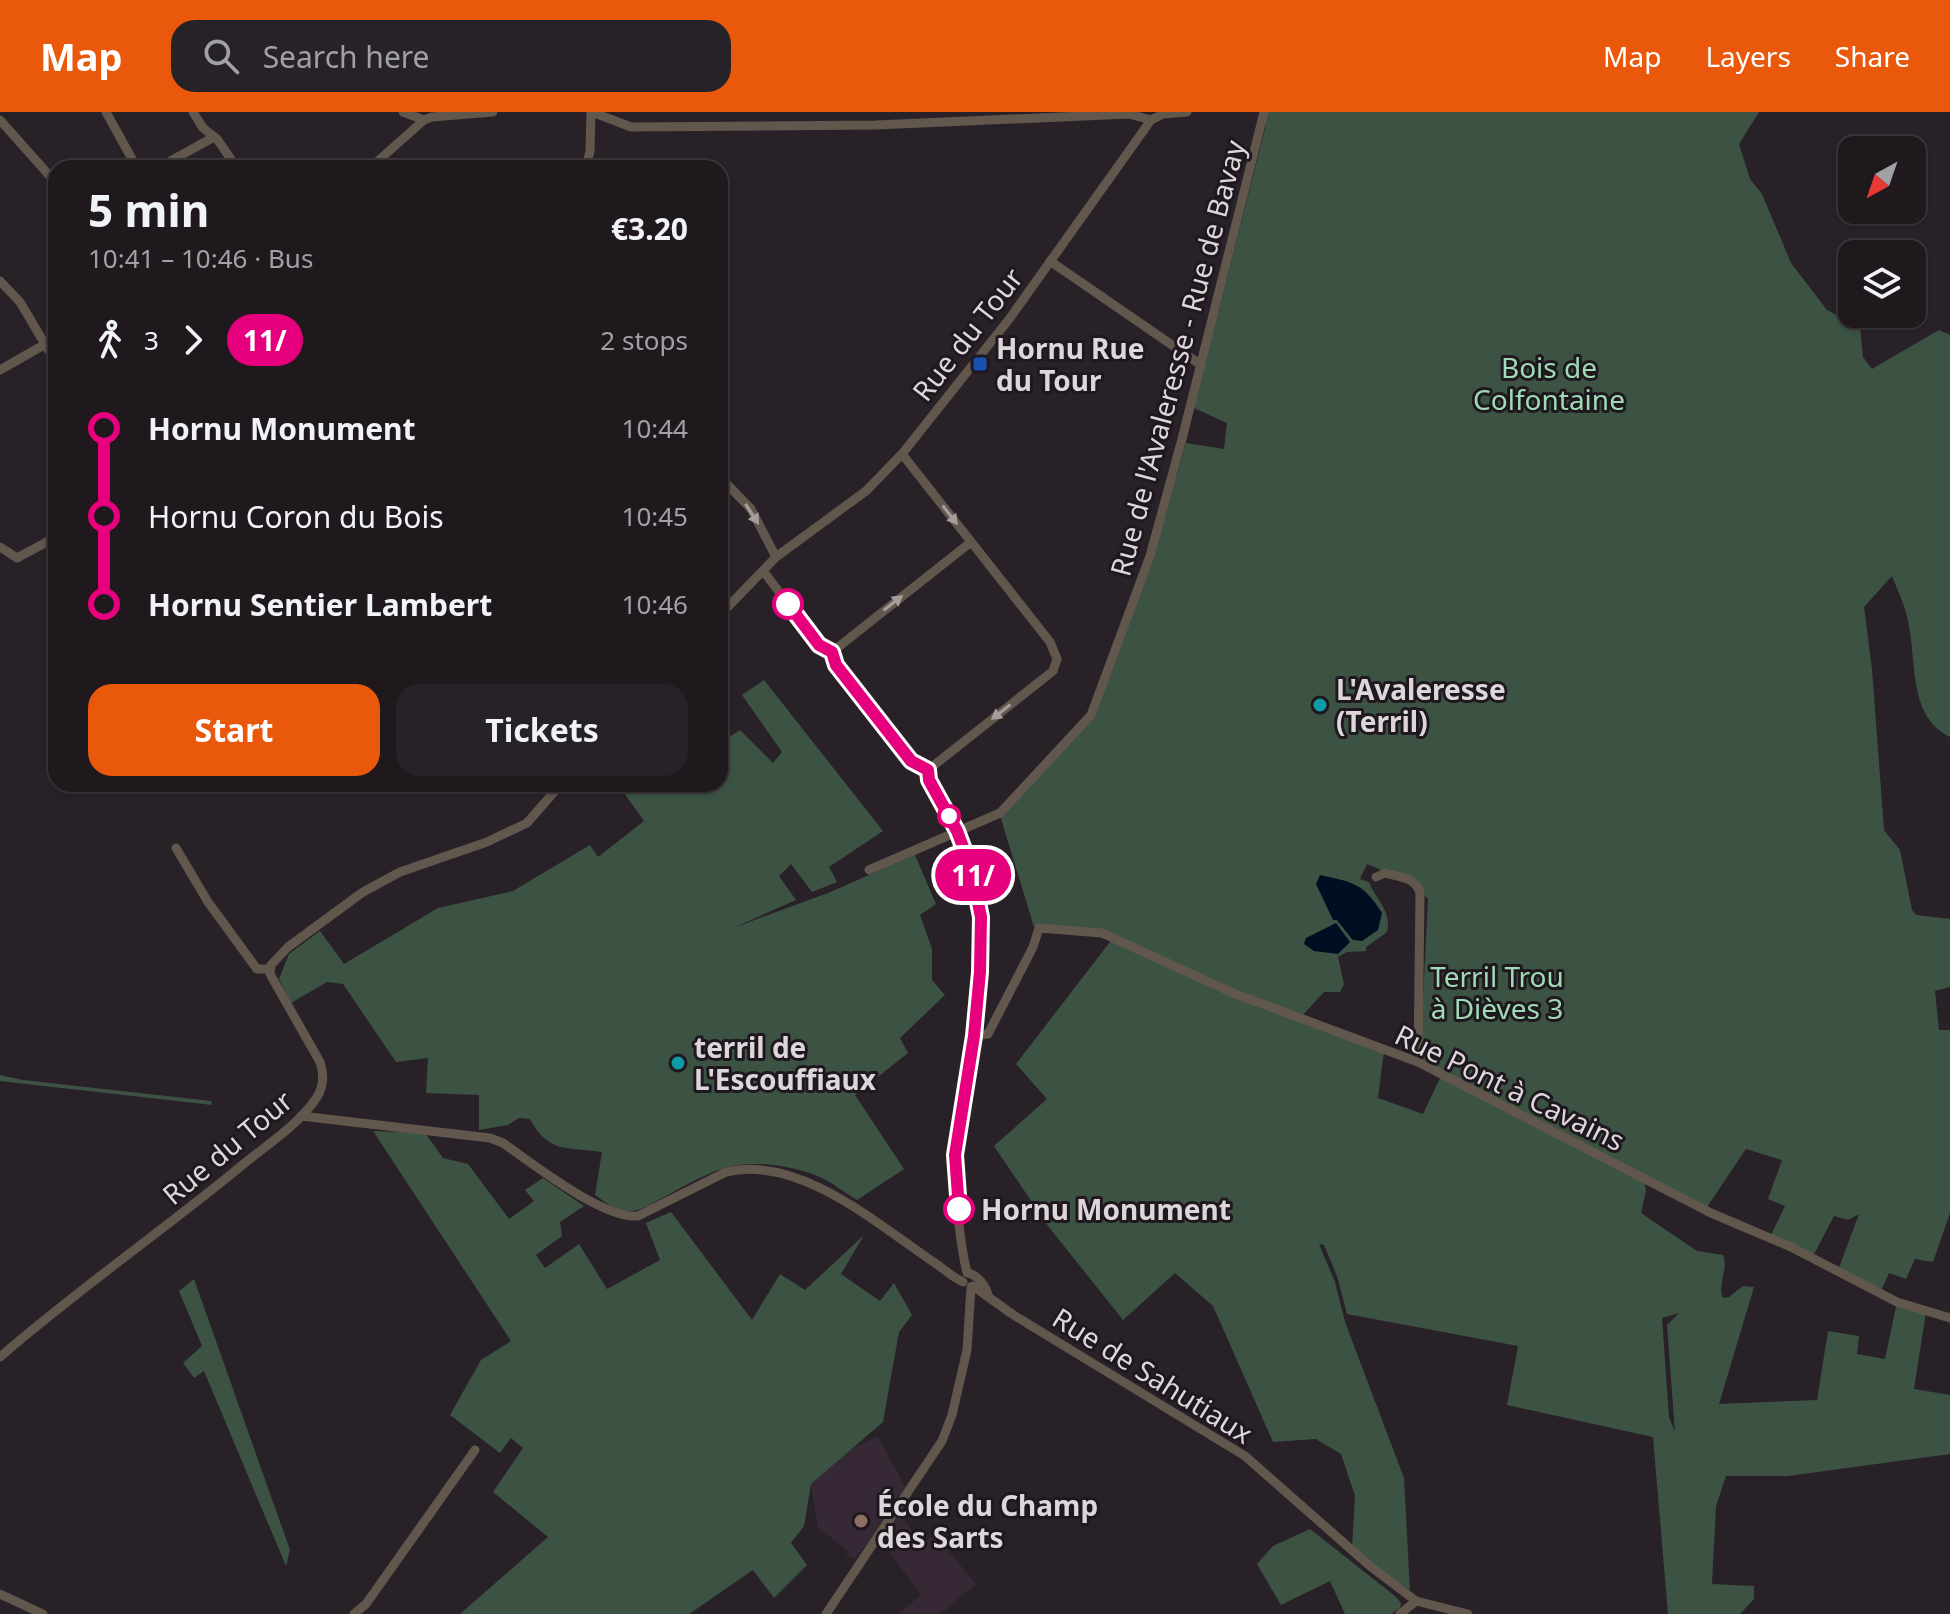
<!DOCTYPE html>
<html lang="en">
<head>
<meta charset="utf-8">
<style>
	:root { --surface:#1f191e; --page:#272227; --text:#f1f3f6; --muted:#a1a0a4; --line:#3c383c; --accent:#ea580c }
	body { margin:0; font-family:"Noto Sans",sans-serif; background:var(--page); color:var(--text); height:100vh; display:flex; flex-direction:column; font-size:30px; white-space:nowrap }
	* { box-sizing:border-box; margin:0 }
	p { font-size:26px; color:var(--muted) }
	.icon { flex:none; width:44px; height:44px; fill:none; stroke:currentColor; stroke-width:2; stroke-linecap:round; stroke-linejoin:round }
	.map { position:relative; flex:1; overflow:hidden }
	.details { position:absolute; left:48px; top:48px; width:680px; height:632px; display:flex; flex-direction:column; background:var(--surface); border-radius:24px; box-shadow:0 2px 6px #0004,0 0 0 2px var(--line) }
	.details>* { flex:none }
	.badge { padding:0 16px; border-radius:26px; font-size:28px; line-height:52px }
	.needle { width:52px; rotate:220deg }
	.fabs { position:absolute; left:1838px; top:24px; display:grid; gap:16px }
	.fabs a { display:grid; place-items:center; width:88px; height:88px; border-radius:16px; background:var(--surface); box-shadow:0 2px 6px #0004,0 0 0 2px var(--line); font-size:40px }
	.map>.badge { position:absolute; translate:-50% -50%; box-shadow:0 0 0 4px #fff }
	.legs { display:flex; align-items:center; gap:12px; height:88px; padding:0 40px; font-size:26px }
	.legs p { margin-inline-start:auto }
	.overview { display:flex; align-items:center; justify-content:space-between; height:136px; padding:0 40px }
	h1 { font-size:44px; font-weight:700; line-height:60px }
	.primary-button { display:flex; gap:16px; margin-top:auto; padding:16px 40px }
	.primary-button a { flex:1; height:92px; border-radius:24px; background:var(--accent); color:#fff; font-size:32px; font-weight:700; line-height:92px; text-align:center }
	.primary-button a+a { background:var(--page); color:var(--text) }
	ul { padding:0 40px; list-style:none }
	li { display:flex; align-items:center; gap:28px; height:88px; font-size:30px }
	li i { display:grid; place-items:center; width:12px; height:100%; margin:0 10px; background:currentColor }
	li i::after { content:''; width:20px; height:20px; margin:-10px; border:6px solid; border-radius:50%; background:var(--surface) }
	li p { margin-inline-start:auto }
	li:first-child i { background:linear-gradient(#0000 50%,currentColor 0) }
	li:last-child i { background:linear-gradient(currentColor 50%,#0000 0) }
	header { display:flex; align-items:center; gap:48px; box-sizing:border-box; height:112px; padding:0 40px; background:var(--accent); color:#fff }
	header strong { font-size:38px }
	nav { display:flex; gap:44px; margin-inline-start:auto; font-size:28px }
	.search { width:560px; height:72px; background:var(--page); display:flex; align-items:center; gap:20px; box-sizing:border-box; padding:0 28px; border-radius:24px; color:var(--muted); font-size:30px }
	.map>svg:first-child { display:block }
	.built { fill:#362935 }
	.green { fill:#3c5344; fill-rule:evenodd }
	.water { fill:#000e21 }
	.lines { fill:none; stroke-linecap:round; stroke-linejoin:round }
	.minor { stroke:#62574c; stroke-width:9 }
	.oneway { fill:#a69d9b }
	.line-1-casing { stroke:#fff; stroke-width:18 }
	.line-1 { stroke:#e6007e; stroke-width:12 }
	.transit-dot { fill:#1a4fb4; stroke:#1f181f; stroke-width:3 }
	.stop-1-dot { fill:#fff; stroke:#e6007e; stroke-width:4 }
	.culture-dot { fill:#0f9aa8; stroke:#1f181f; stroke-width:3 }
	.education-dot { fill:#8d6e63; stroke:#1f181f; stroke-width:3 }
	.labels { text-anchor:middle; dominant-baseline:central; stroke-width:6; stroke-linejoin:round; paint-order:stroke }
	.street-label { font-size:28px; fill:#ddd7dc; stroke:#1f181f }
	.poi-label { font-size:28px; font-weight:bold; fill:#ddd7dc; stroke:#1f181f; text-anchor:start }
	.park-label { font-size:28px; fill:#a0dbb5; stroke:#1f181f }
	.stop-label { font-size:28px; font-weight:bold; fill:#ddd7dc; stroke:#1f181f; text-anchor:start }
</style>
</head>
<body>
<header>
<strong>Map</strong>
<div class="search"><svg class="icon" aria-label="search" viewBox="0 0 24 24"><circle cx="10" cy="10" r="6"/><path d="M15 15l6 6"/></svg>Search here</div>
<nav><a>Map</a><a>Layers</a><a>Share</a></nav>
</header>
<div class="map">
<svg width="1950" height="1502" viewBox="0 0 1950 1502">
	<rect width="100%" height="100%" fill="#292128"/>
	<!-- built -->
	<path class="built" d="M878,1324L905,1375L892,1393L922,1431L935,1423L976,1472L940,1502H898L921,1483L891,1442L874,1424L854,1447L846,1442L848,1439L818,1415L811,1372L853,1336Z"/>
	<!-- green -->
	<g class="green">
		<path d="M1264,0H1759L1739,32L1750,67L1762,82L1791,151L1827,198L1860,215L1863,245L1872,257L1939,218L1950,223V625C1906,603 1918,546 1907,505C1904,491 1897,477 1892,464L1864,495L1872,557L1884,718L1900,738L1912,798L1916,803L1950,807V875L1935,879L1939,918H1950V1101L1933,1150L1915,1147L1906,1167L1889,1161L1880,1181L1838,1158L1859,1102L1848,1108L1834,1104L1812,1146L1770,1125L1785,1094L1768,1087L1782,1048L1746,1037L1707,1095L1420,949L1428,787L1422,781L1420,774L1367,752L1360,767L1369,770C1376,788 1392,799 1387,820L1366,835V839L1347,840L1338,845L1344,872L1340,880H1324L1301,905L1236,881L1099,819L1034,815L999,700L1095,604L1153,447L1186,331L1224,337L1227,311L1194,296L1266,13L1263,12ZM1322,764C1355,771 1363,771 1382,801L1353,828L1337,808Z"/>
		<path d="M764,568L883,719L829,755L837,770L812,780L791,752L779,764L796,788L733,816L828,781L915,743L936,792L920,803L932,837V868L945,883L900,926L908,941L855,983L904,1057L857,1088C845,1081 833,1071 820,1065C794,1054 751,1047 724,1056C696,1065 668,1084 641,1097C619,1103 612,1095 595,1083L602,1040C566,1035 548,1041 530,1007L519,1006L508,1013L479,1018V983L426,981L428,946L396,950L343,872L327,870L291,891L279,867L289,842L320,819L344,852L438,796L513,779L590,733L598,745L644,709L619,674L720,672V659L730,651L720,638V631L740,618L773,651L782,640L742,583Z"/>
		<path d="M1113,826L1384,939L1378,986L1423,1002L1441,964L1644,1067L1646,1079L1641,1101L1697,1139L1723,1143C1729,1157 1717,1172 1723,1186L1729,1185L1743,1174L1754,1175L1719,1292L1817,1288L1828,1219L1859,1224L1857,1242L1885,1247L1897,1190L1926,1200L1914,1277L1950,1283V1342L1788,1364H1726L1716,1394L1712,1472L1754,1474V1487L1740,1502H1668L1653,1325L1507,1293L1518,1234L1347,1202L1337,1164L1324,1133L1319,1132L1335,1170L1345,1210L1404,1366L1410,1479L1352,1436L1355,1384L1341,1342L1316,1327L1273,1330L1213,1194L1175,1161L1123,1208L1048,1114L994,1034L1047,987L1016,952ZM1679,1201L1667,1213L1675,1320L1669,1305L1662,1206Z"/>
		<path d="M0,963L23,968L211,989L212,993L0,969Z"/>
		<path d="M373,1019L425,1021L443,1046L468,1052L509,1107L534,1089L525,1078L543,1066L584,1094L560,1110L562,1124L536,1143L545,1156L579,1132L607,1177L660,1148L646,1111L671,1100L752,1208L780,1162L805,1178L864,1123L841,1162L880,1189L894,1171L912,1203L899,1220L883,1310L811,1372L804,1414L791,1431L807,1453L774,1486L753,1458L689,1502H460L548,1425L493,1380L523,1336L511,1326L500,1341L450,1303L481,1248L511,1229Z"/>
		<path d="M194,1167L290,1438L286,1454L204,1259L194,1266L183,1251L202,1234L179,1179Z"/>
		<path d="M1310,1417L1395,1484L1401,1491L1400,1496L1391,1502H1345L1330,1469L1281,1493L1257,1452L1273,1434Z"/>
	</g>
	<!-- water -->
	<g class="water">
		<path d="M1320,763C1352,770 1363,771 1382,801L1378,818L1362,829L1353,828L1337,808H1333L1316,772Z"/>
		<path d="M1336,811L1350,830L1338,842L1314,839L1304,832L1306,826Z"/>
	</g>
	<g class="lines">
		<!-- minor -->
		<g class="minor">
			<path d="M106,0L137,56"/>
			<path d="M193,0L203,16L217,27L237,56"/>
			<path d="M403,0L424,8"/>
			<path d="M592,0L631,15L876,13L1129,2L1151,8"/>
			<path d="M0,8L56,71"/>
			<path d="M158,56L214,25"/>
			<path d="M370,56L424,8L432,5L493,0"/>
			<path d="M586,56L590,39L591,0"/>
			<path d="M1050,149L1201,253"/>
			<path d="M0,169L20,190L56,251"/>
			<path d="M0,258L56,226"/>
			<path d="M902,342L1050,530L1057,547L1053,559L928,658"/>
			<path d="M720,365L751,397L776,445"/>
			<path d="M0,435L17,446L56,425"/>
			<path d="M764,460L819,533L832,540L836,553L911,649L928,658C930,680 947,698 957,718C969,744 979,776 981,805C986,885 963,962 956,1041C953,1071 960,1132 967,1161C977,1162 986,1174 988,1183"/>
			<path d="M720,503L776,445L866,379L902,342L1010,206L1151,8L1163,2L1187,0"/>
			<path d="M832,540L971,430"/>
			<path d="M176,736L208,790L257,857H269"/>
			<path d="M869,758L1000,701L1091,603L1150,444L1182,327L1264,0"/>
			<path d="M1376,765L1385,761C1399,765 1416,765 1420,781L1418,950"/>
			<path d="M974,924L988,922L1033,835L1039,816L1102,821L1233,881L1418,950L1711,1101L1791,1135L1897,1190L1950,1206"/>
			<path d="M301,1004L490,1026L503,1031C533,1052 603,1107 638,1104L726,1060C798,1043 875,1110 932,1149C943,1156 952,1165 963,1170"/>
			<path d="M973,1174L1012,1202L1245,1344L1370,1454L1416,1489L1468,1502"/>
			<path d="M0,1245C77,1178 161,1120 240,1055C265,1034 299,1013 317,985C324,974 324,962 320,950L270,862L271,853L288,835L363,780L400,760L487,730L527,711L561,672"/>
			<path d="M0,1482L43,1502"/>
			<path d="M354,1502L366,1492L475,1338"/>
			<path d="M826,1502L942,1329L952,1303L967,1238L971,1175"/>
			<path d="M1400,1502L1416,1489"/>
		</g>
	</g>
	<!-- one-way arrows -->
	<defs><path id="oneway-solid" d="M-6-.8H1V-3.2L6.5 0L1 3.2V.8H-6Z" transform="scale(2)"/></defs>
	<g class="oneway">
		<use href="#oneway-solid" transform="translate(752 402) rotate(57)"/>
		<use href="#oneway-solid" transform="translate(950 403) rotate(52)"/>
		<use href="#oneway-solid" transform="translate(893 491) rotate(-38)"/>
		<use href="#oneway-solid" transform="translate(1001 600) rotate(142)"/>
	</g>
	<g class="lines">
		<defs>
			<path id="line-1" d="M788,492L819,533L832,540L836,553L911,649L928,658L929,668L957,719L971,756L981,805L980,860L974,924L955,1043L959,1097"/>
		</defs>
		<!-- line-1 casing -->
		<use href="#line-1" class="line-1-casing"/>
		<!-- line-1 -->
		<use href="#line-1" class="line-1"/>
	</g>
	<!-- markers -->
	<rect class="transit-dot" x="972" y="244" width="16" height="16" rx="4"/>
	<g class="stop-1-dot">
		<circle cx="788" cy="492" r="14"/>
		<circle cx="949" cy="704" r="10"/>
		<circle cx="959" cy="1097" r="14"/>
	</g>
	<g class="culture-dot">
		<circle cx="1320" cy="593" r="8"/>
		<circle cx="678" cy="951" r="8"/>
	</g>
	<circle class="education-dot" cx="861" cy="1409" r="8"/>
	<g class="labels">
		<!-- street labels -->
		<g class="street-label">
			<text transform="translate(967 222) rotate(-52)">Rue du Tour</text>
			<text transform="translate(1177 246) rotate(-75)">Rue de l'Avaleresse - Rue de Bavay</text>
			<text transform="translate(1510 975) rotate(26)">Rue Pont à Cavains</text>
			<text transform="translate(227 1035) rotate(-40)">Rue du Tour</text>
			<text transform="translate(1153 1263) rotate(32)">Rue de Sahutiaux</text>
		</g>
		<!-- poi labels -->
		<g class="poi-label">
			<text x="996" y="236">Hornu Rue<tspan x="996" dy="32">du Tour</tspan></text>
			<text x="1336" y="577">L'Avaleresse<tspan x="1336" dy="32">(Terril)</tspan></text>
			<text x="694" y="935">terril de<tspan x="694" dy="32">L'Escouffiaux</tspan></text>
			<text x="877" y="1393">École du Champ<tspan x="877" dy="32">des Sarts</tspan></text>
		</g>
		<!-- park labels -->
		<g class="park-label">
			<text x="1549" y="255">Bois de<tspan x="1549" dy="32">Colfontaine</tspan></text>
			<text x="1497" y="864">Terril Trou<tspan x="1497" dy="32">à Dièves 3</tspan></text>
		</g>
		<!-- stop labels -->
		<g class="stop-label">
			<text x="981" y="1097">Hornu Monument</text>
		</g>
	</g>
</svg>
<div class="fabs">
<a><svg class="needle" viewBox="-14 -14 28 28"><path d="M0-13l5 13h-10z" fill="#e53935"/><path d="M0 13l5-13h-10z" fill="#a1a0a4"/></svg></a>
<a><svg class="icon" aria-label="layers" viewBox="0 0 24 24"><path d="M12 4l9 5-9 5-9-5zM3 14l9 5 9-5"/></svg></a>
</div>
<b class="badge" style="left:973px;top:763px;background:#e6007e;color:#fff">11/</b>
<section class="details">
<div class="overview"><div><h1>5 min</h1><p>10:41 – 10:46 · Bus</p></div><b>€3.20</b></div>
<div class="legs"><svg class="icon" aria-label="walk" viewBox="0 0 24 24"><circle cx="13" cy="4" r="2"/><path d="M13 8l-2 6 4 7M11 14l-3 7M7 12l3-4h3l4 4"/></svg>3<svg class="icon" aria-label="forward" viewBox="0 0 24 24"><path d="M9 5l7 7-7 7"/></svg><b class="badge" style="background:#e6007e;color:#fff">11/</b><p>2 stops</p></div>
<ul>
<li><i style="color:#e6007e"></i><b>Hornu Monument</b><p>10:44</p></li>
<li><i style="color:#e6007e"></i><span>Hornu Coron du Bois</span><p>10:45</p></li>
<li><i style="color:#e6007e"></i><b>Hornu Sentier Lambert</b><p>10:46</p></li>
</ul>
<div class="primary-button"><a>Start</a><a>Tickets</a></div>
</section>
</div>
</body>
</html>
